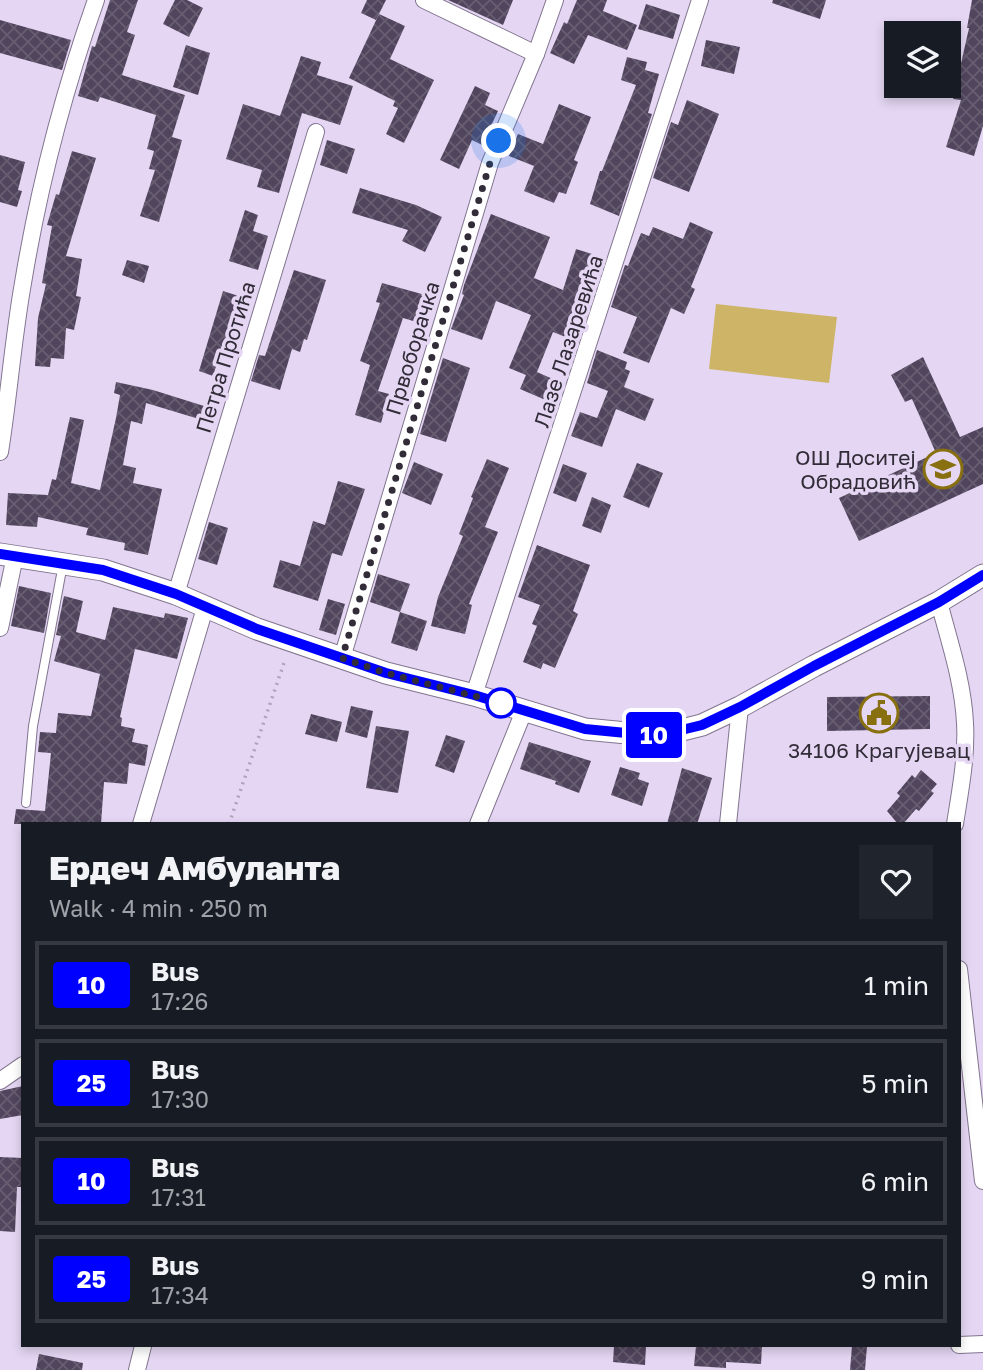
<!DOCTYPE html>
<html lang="en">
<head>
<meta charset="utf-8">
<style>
	:root { --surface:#171b24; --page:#20242c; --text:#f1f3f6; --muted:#9ea1a6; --line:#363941 }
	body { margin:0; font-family:"Golos Text",sans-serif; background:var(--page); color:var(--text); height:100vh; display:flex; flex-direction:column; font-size:26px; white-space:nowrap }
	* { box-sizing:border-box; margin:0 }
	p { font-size:23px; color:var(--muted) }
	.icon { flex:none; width:38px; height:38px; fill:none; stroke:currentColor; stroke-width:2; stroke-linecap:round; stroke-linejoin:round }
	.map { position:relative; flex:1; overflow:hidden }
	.panel { position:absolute; left:21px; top:822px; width:940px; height:525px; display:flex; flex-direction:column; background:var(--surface); border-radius:0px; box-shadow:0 4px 10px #0003 }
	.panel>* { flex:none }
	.badge { padding:0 14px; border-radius:5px; font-size:24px; line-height:46px }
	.buttons { position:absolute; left:884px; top:21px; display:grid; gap:14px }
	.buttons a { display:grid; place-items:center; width:77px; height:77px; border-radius:0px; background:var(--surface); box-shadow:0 4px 10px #0003; font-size:35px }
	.you { position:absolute; width:35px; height:35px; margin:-18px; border:5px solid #fff; border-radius:50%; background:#1a73e8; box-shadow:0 0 0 10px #1a73e833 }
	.map>.badge { position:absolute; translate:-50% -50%; box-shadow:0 0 0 4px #fff }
	.round { display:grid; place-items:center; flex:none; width:74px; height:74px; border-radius:0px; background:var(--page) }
	.overview { display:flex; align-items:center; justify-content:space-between; height:119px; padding:0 28px }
	h1 { font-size:33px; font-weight:800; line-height:52px }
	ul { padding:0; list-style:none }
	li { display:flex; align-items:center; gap:21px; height:88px; margin:0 14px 10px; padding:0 14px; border:4px solid var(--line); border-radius:0px }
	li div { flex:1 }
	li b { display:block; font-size:26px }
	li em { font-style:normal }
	li .badge { min-width:77px; font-weight:700; text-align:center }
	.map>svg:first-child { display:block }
	.garden { fill:#cdb466 }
	.building { fill:url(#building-cross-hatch) }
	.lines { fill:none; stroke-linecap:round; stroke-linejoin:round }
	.lane-casing { stroke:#82758f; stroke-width:10 }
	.street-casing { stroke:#82758f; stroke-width:18 }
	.secondary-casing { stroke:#82758f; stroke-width:23 }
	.path { stroke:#aea3bb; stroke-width:3.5; stroke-dasharray:2 5; stroke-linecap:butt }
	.lane { stroke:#fff; stroke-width:8 }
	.street { stroke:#fff; stroke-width:16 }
	.secondary { stroke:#fff; stroke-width:21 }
	.line-casing { stroke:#fff; stroke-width:16 }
	.line { stroke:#00f; stroke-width:10 }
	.walk { stroke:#312c37; stroke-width:7; stroke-dasharray:0 12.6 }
	.stop-dot { fill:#fff; stroke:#00f; stroke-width:3.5 }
	.labels { text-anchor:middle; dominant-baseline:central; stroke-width:7; stroke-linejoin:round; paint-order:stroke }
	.street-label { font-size:21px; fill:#312c37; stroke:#e5d7f4 }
	.poi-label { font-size:21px; fill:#312c37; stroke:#e5d7f4; text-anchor:end }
</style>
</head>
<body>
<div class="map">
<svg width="983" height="1370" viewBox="0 0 983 1370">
	<defs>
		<pattern id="building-cross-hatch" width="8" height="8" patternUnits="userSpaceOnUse" patternTransform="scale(1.75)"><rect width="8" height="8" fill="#51455d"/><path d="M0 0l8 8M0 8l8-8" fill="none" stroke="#675e71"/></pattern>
	</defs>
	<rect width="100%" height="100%" fill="#e5d7f4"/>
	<!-- garden -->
	<path class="garden" d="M716,304L837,317L829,383L709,369Z"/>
	<!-- building -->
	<g class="building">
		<path d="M110,0H138L127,32L135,35L122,75L185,95L172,137L182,140L159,222L140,216L155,170L149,169L154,151L147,149L156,115L100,97L98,102L78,96L92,46L95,47Z"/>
		<path d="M175,0H187L203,8L189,37L163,24Z"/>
		<path d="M367,0H386L376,20L361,13Z"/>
		<path d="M448,0H513L503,25Z"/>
		<path d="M577,0H607L603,11L637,25L627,50L588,35L574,64L550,53L564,22L567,24Z"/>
		<path d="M773,0H826L820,19L772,3Z"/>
		<path d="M972,0H983V126L974,156L946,147L961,100L953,99L969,28H967Z"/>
		<path d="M646,4L680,15L673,39L638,29Z"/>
		<path d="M379,14L405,26L390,59L434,80L404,143L386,134L398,108L393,106L395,101L349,78Z"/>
		<path d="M0,20L71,40L62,70L0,53Z"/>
		<path d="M706,40L740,47L734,74L701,66Z"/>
		<path d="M186,45L210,53L198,95L173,87Z"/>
		<path d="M301,56L321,62L317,75L353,86L340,125L302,113L279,193L257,187L262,170L226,159L243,104L280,116Z"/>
		<path d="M627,57L647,62L645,70L659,74L648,113L652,114L619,216L590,204L600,171H602L636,85L621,80Z"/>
		<path d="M475,86L490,93L485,105L498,111L482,145L472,140L459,169L440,160Z"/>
		<path d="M687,100L719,114L689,192L653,178L671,122L678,125Z"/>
		<path d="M559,104L591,117L574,160L578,162L566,194L559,192L554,203L524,191L534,166L509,156L518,134L543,144Z"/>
		<path d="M327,140L355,149L347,174L320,165Z"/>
		<path d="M72,151L96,158L66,256L82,259L76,296L81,297L74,330L66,328L64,359L51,358L50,367L35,366L38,318L46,284L42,283L52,226L47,225L56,194L59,195Z"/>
		<path d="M0,155L25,162L18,190L22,191L17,207L0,202Z"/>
		<path d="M360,188L416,205L442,217L425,252L402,241L408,230L352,213Z"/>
		<path d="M245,210L258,215L253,231L268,236L258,270L229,261Z"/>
		<path d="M491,214L550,237L534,278L563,290L576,249L605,258L578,342L553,332L537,372L564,384L557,405L520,389L526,375L509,368L531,315L496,301L482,340L451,329L464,295L462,294L464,285Z"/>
		<path d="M690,222L713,232L691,287L695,289L684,314L671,308L649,363L623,353L637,317L611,307L625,265L628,266L641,233L649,236L653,227L683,239Z"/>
		<path d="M127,260L149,266L144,283L122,275Z"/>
		<path d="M294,270L326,280L307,340L304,339L300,352L292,349L280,390L251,381L259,355L265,356Z"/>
		<path d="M382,283L429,296L420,323L403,318L378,391L389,394L381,423L355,415L370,365L360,361L380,303L376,302Z"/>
		<path d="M223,291L251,300L238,342L225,338L213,376L199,371Z"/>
		<path d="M597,350L627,362L625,369L630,371L624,387L654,399L645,421L616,409L602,447L571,436L580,412L597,418L608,391L587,383Z"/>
		<path d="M923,357L960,437L983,427V484L859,541L839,498L936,453L912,399L905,402L891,375Z"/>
		<path d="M443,358L470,368L446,442L420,434Z"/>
		<path d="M116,382L153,390L204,406L199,419L146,403L142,424L131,421L123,465L136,468L133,483L162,489L148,555L124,550L125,543L86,535L88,528L38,517L37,527L6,525L8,493L48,495L52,479L56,480L70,417L84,420L71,483L100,490L116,418L120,395L114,393Z"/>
		<path d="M487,459L509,468L485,527L498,532L469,604L472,605L465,634L431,626L438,597L463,536L459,534L473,498L471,497Z"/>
		<path d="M414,462L443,474L431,505L402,493Z"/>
		<path d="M637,463L663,473L649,508L623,497Z"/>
		<path d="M563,464L587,473L576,502L553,493Z"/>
		<path d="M338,481L365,489L342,556L332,553L318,601L273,587L280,560L300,566L313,521L325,525Z"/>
		<path d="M592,497L611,505L601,533L582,526Z"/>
		<path d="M209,522L228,528L217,565L198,559Z"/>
		<path d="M537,545L590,565L573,611L578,614L555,668L543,663L541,669L523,662L537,626L532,624L540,605L518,597Z"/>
		<path d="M378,574L410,584L400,612L370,602Z"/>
		<path d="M19,586L51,593L44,633L11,626Z"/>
		<path d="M64,596L83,601L76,632L105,640L113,607L164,618L165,613L188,618L177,659L135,649L120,717L122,718L121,726L135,729L132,742L148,745L145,766L129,763L127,784L104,782L101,824H14L16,809L45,811L51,753L38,752L40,732L56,733L58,713L91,716L100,674L54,661L61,636L56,635Z"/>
		<path d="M328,599L345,604L336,635L319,630Z"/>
		<path d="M400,612L427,621L417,651L391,643Z"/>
		<path d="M930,696V729L827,731V697Z"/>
		<path d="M351,706L373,711L367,738L345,732Z"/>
		<path d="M311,714L342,722L337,742L305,734Z"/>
		<path d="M376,726L409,731L398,793L366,788Z"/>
		<path d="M446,735L465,741L454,773L435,766Z"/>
		<path d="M529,742L591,761L579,793L555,784L556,781L520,769Z"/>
		<path d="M620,767L640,773L638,779L649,783L642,806L611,795Z"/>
		<path d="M682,768L712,778L697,824H667Z"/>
		<path d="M921,770L937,784L931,791L934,793L919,811L916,809L903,824H898L887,811L900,796L897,793L912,775L915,778Z"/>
		<path d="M23,1086V1115L0,1119V1091Z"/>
		<path d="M0,1157L23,1158V1187H17L15,1232L0,1231Z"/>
		<path d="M614,1346H646L645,1365L613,1362Z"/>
		<path d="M696,1346H762L761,1364L726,1362V1368L694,1366Z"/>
		<path d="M852,1346H867L865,1370H850Z"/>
		<path d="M39,1354L83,1363L82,1370H36Z"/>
	</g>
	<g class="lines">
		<defs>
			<path id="lane" d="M26,803L33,726L63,564"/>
			<g id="street">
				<path d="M424,0L536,54"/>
				<path d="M0,452C9,396 13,339 23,283C39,186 63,93 96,0"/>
				<path d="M176,594L316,132"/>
				<path d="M939,602C949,641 963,681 965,723C967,756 960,792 955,824"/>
				<path d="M0,628L15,556"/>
				<path d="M342,658L490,163L536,54L555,0"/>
				<path d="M474,695L700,0"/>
				<path d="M141,824L205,608"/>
				<path d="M478,824L524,711"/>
				<path d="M728,824L740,707"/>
				<path d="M959,969L983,1181"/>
				<path d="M0,1081L23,1065"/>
				<path d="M959,1345L983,1344"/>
				<path d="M137,1370L143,1346"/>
			</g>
			<path id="secondary" d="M0,554L103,570L176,594L257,629L386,673L474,695L585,729L658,736L702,725L740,707L814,666L939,602L983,575"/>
		</defs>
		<!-- lane casing -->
		<use href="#lane" class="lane-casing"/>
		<!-- street casing -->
		<use href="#street" class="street-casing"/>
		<!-- secondary casing -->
		<use href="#secondary" class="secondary-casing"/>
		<!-- path -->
		<path class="path" d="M229,824L285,660"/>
		<!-- lane -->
		<use href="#lane" class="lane"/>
		<!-- street -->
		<use href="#street" class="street"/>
		<!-- secondary -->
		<use href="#secondary" class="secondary"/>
	</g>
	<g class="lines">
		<defs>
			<path id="line" d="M0,554L103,570L176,594L257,629L386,673L474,695L585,729L657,736L702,725L740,707L814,666L939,602L983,575"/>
		</defs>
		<!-- line casing -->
		<use href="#line" class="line-casing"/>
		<!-- line -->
		<use href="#line" class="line"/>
		<!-- walk -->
		<path class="walk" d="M499,141L490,163L342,658L386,673L501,703"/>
	</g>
	<!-- icons -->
	<defs>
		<symbol id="school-ring" viewBox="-11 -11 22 22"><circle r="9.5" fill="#e5d7f4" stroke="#886f10" stroke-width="1.5"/><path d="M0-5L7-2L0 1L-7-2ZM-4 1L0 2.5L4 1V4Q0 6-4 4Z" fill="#886f10"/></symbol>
		<symbol id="civic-ring" viewBox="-11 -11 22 22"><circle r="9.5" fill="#e5d7f4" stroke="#886f10" stroke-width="1.5"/><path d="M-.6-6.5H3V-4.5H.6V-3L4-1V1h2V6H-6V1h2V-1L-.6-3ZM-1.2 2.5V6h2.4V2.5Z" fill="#886f10"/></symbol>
	</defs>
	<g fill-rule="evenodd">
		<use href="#school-ring" x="921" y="447" width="44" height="44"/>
		<use href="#civic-ring" x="857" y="691" width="44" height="44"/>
	</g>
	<!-- markers -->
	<circle class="stop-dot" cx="501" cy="703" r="14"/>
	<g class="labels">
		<!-- street labels -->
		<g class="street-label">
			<text transform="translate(568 341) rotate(-72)">Лазе Лазаревића</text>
			<text transform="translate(412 348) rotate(-73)">Првоборачка</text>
			<text transform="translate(225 357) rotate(-73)">Петра Протића</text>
		</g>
		<!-- poi labels -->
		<g class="poi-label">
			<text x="916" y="457">ОШ Доситеј<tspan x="916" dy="24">Обрадовић</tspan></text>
			<text x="879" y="750" text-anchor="middle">34106 Крагујевац</text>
		</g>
	</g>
</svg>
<div class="buttons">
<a><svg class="icon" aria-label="layers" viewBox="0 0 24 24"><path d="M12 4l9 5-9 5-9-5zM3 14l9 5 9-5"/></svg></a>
</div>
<div class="you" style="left:499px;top:141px"></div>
<b class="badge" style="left:654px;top:735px;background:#00f;color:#fff">10</b>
<section class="panel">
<div class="overview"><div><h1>Ердеч Амбуланта</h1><p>Walk · 4 min · 250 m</p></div><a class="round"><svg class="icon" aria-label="heart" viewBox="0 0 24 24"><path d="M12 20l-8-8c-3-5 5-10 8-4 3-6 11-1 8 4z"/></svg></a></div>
<ul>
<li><span class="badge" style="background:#00f;color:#fff">10</span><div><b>Bus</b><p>17:26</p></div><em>1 min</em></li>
<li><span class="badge" style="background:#00f;color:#fff">25</span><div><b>Bus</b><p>17:30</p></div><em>5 min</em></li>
<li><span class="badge" style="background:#00f;color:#fff">10</span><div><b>Bus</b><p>17:31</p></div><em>6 min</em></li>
<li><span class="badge" style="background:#00f;color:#fff">25</span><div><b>Bus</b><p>17:34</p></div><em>9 min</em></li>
</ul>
</section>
</div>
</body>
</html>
